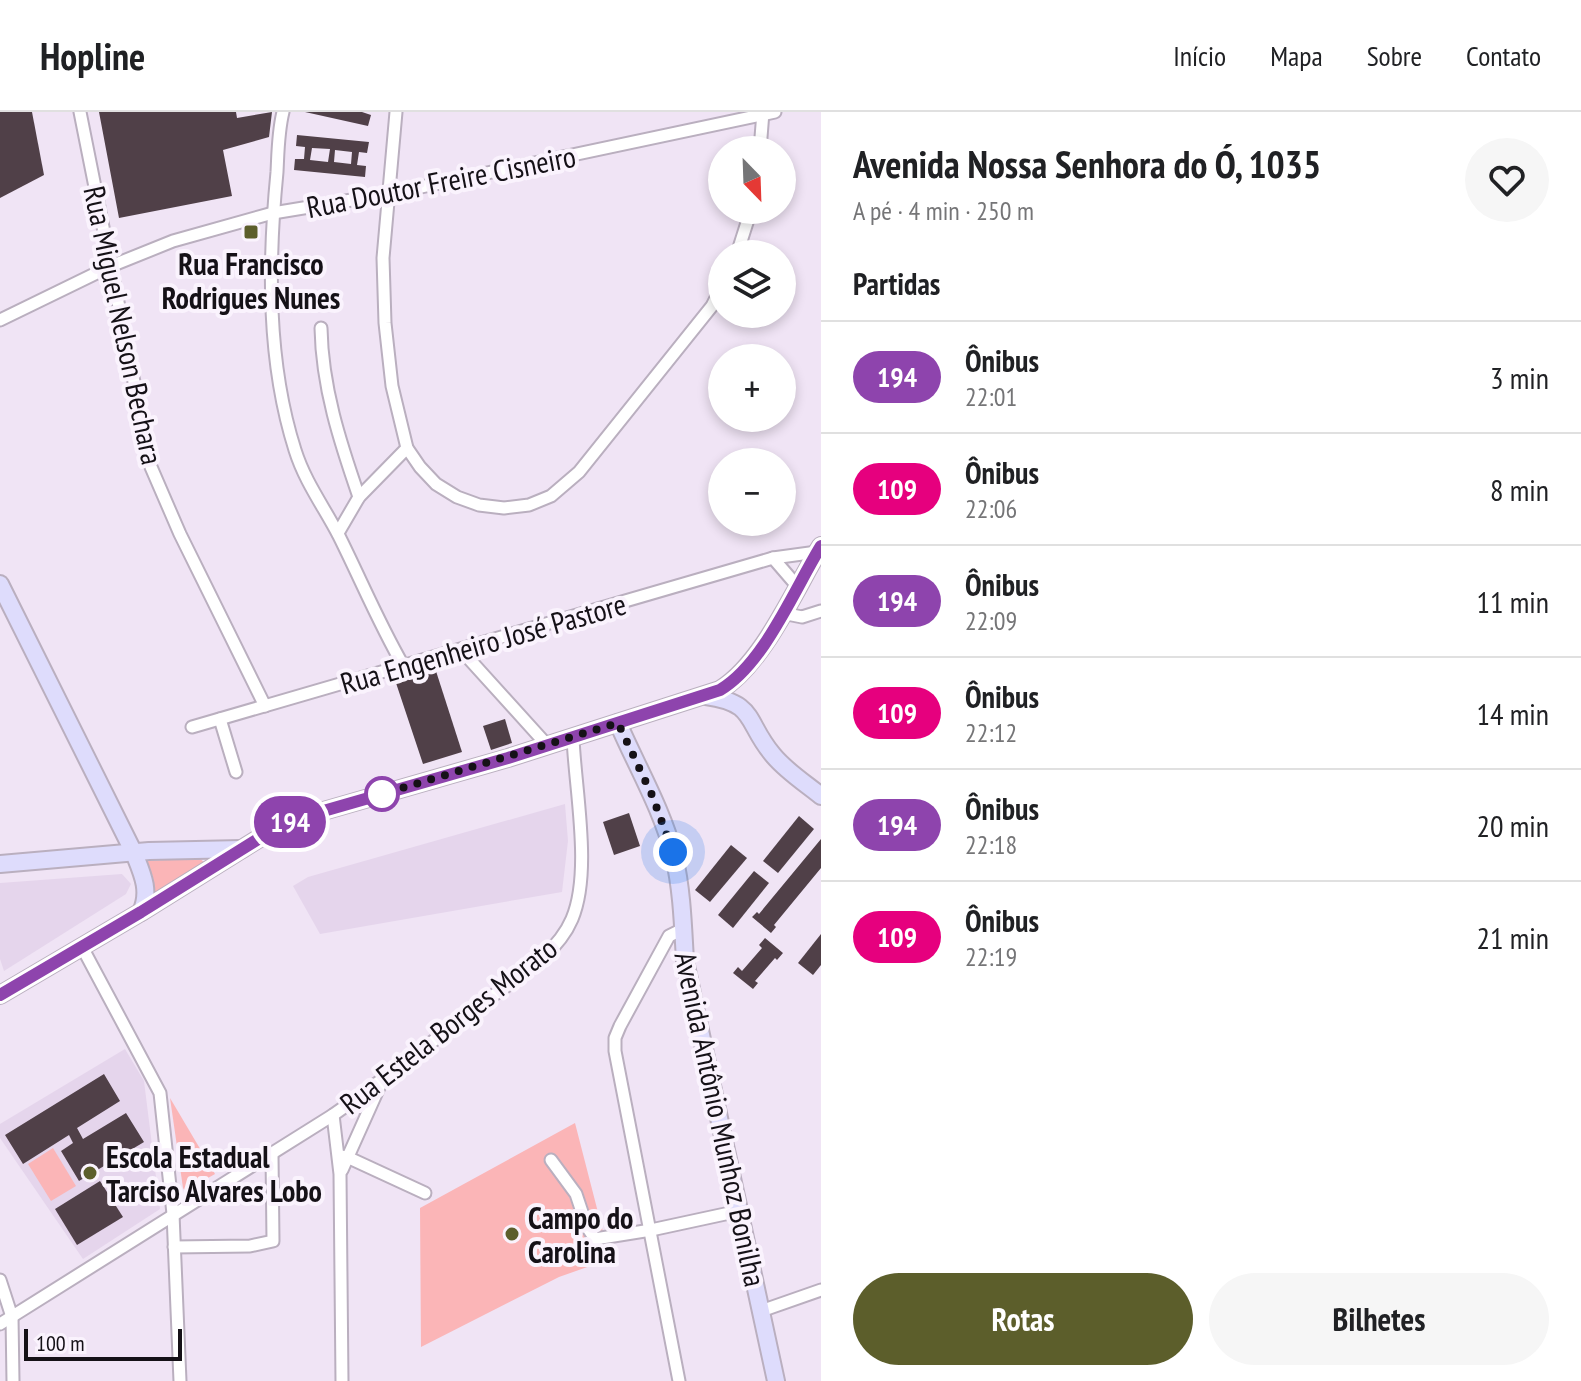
<!DOCTYPE html>
<html lang="pt">
<head>
<meta charset="utf-8">
<style>
	:root { --surface:#fff; --page:#f6f6f6; --text:#202124; --muted:#757577; --line:#e0e0e0; --accent:#5c5e2b }
	body { margin:0; font-family:"PT Sans Narrow",sans-serif; background:var(--page); color:var(--text); height:100vh; display:flex; flex-direction:column; font-size:30px; white-space:nowrap }
	* { box-sizing:border-box; margin:0 }
	p { font-size:26px; color:var(--muted) }
	.icon { flex:none; width:44px; height:44px; fill:none; stroke:currentColor; stroke-width:2; stroke-linecap:round; stroke-linejoin:round }
	.map { position:relative; flex:1; overflow:hidden }
	.panel { display:flex; flex-direction:column; background:var(--surface); width:760px }
	.panel>* { flex:none }
	.badge { padding:0 16px; border-radius:26px; font-size:28px; line-height:52px }
	.needle { width:52px; rotate:157deg }
	.controls { position:absolute; left:708px; top:24px; display:grid; gap:16px }
	.controls a { display:grid; place-items:center; width:88px; height:88px; border-radius:50%; background:var(--surface); box-shadow:0 4px 12px #0003; font-size:40px }
	.scale { position:absolute; left:24px; bottom:20px; width:158px; box-sizing:border-box; padding-left:8px; border:4px solid #151117; border-top:0; font-size:22px; line-height:28px; white-space:nowrap; color:#151117; -webkit-text-stroke:6px #faf3fd; paint-order:stroke }
	.you { position:absolute; width:40px; height:40px; margin:-20px; border:6px solid #fff; border-radius:50%; background:#1a73e8; box-shadow:0 0 0 12px #1a73e833 }
	.map>.badge { position:absolute; translate:-50% -50%; box-shadow:0 0 0 4px #fff }
	h2 { padding:0 32px; font-size:30px; line-height:72px }
	.round { display:grid; place-items:center; flex:none; width:84px; height:84px; border-radius:42px; background:var(--page) }
	.head { display:flex; align-items:center; justify-content:space-between; height:136px; padding:0 32px }
	h1 { font-size:38px; font-weight:600; line-height:60px }
	.primary-button { display:flex; gap:16px; margin-top:auto; padding:16px 32px }
	.primary-button a { flex:1; height:92px; border-radius:48px; background:var(--accent); color:#fff; font-size:32px; font-weight:600; line-height:92px; text-align:center }
	.primary-button a+a { background:var(--page); color:var(--text) }
	ul { padding:0; list-style:none }
	li { display:flex; align-items:center; gap:24px; height:112px; padding:0 32px; border-top:2px solid var(--line) }
	li div { flex:1 }
	li b { display:block; font-size:30px }
	li em { font-style:normal }
	li .badge { min-width:88px; font-weight:700; text-align:center }
	header { display:flex; align-items:center; gap:48px; box-sizing:border-box; height:112px; padding:0 40px; background:var(--surface); border-bottom:2px solid var(--line) }
	header strong { font-size:38px }
	nav { display:flex; gap:44px; margin-inline-start:auto; font-size:28px }
	main { display:flex; flex:1; min-height:0 }
	.map>svg:first-child { display:block }
	.built { fill:#e5d5ec }
	.green { fill:#fbb5b7 }
	.building { fill:#504048; fill-rule:evenodd }
	.lines { fill:none; stroke-linecap:round; stroke-linejoin:round }
	.street-casing { stroke:#baafbf; stroke-width:15 }
	.secondary-casing { stroke:#baafbf; stroke-width:20 }
	.street { stroke:#fff; stroke-width:11 }
	.secondary { stroke:#dedcfc; stroke-width:16 }
	.line-casing { stroke:#fff; stroke-width:18 }
	.line { stroke:#8e44ad; stroke-width:12 }
	.walk { stroke:#151117; stroke-width:8; stroke-dasharray:0 14.4 }
	.poi-dot { fill:#5c5e2b; stroke:#faf3fd; stroke-width:3 }
	.stop-dot { fill:#fff; stroke:#8e44ad; stroke-width:4 }
	.labels { text-anchor:middle; dominant-baseline:central; stroke-width:8; stroke-linejoin:round; paint-order:stroke }
	.street-label { font-size:30px; fill:#151117; stroke:#faf3fd }
	.poi-label { font-size:30px; font-weight:bold; fill:#151117; stroke:#faf3fd; text-anchor:start }
</style>
</head>
<body>
<header>
<strong>Hopline</strong>
<nav><a>Início</a><a>Mapa</a><a>Sobre</a><a>Contato</a></nav>
</header>
<main>
<div class="map">
<svg width="821" height="1269" viewBox="0 0 821 1269">
	<rect width="100%" height="100%" fill="#f0e4f5"/>
	<!-- built -->
	<g class="built">
		<path d="M565,692L568,729L562,780L320,822L293,774L308,765Z"/>
		<path d="M122,762L131,772L126,782L4,859L0,847V771Z"/>
		<path d="M125,937L144,969L160,1097L83,1147L0,1026V1012Z"/>
	</g>
	<!-- green -->
	<g class="green">
		<path d="M199,746L204,750L205,754L154,784L153,765L146,749Z"/>
		<path d="M170,986L215,1062L185,1079L183,1076Z"/>
		<path d="M575,1011L610,1147L559,1165L421,1235L420,1096Z"/>
		<path d="M53,1036L76,1074L51,1089L28,1052Z"/>
	</g>
	<!-- building -->
	<g class="building">
		<path d="M0,0H32L44,63L0,86Z"/>
		<path d="M99,0H236L237,6L272,0L269,25L223,38L232,84L119,106Z"/>
		<path d="M305,0H362L371,3L368,14Z"/>
		<path d="M297,23L369,30L367,41L359,40L357,53L366,54L365,65L294,58L295,47H304L305,35L296,34ZM312,36L330,37L328,50L310,48ZM335,38L352,40L351,52L334,50Z"/>
		<path d="M435,556L462,640L423,652L395,568Z"/>
		<path d="M505,607L512,631L491,638L483,614Z"/>
		<path d="M629,701L640,734L614,743L603,710Z"/>
		<path d="M799,704L814,717L778,761L763,749Z"/>
		<path d="M821,727V756L774,813L776,815L771,821L752,805L757,800L759,802Z"/>
		<path d="M731,733L747,746L710,790L695,778Z"/>
		<path d="M754,759L769,771L733,816L718,803Z"/>
		<path d="M821,822V853L813,863L798,851Z"/>
		<path d="M765,826L783,841L777,848L775,846L755,869L758,871L753,877L733,861L738,855L742,859L762,836L759,833Z"/>
		<path d="M104,962L120,989L77,1016L83,1027L126,1001L144,1030L79,1069L61,1039L73,1031L69,1023L23,1052L5,1023Z"/>
		<path d="M100,1069L123,1105L77,1133L55,1097Z"/>
	</g>
	<g class="lines">
		<defs>
			<g id="street">
				<path d="M80,0L151,355L180,422L265,594"/>
				<path d="M283,0C278,20 278,41 277,60C268,152 267,250 295,338C305,370 324,395 339,424C361,468 379,512 404,555"/>
				<path d="M396,0L383,146L385,211L392,274L407,336L420,355L436,372L457,385L479,393L504,396L529,393L551,384L579,360L712,194L722,174"/>
				<path d="M760,38L763,0"/>
				<path d="M737,142L751,98"/>
				<path d="M0,208L111,154L173,129L273,101L388,82L775,0"/>
				<path d="M321,216C322,275 340,330 359,385"/>
				<path d="M338,421L359,385L407,336"/>
				<path d="M773,446L798,475"/>
				<path d="M782,501L802,505L821,499"/>
				<path d="M461,538L547,633"/>
				<path d="M220,607L236,660"/>
				<path d="M192,615L773,446L817,440"/>
				<path d="M82,835L160,981L173,1102L180,1269"/>
				<path d="M333,1003L340,1062L342,1269"/>
				<path d="M340,1044L347,1045L425,1081"/>
				<path d="M551,1048L576,1082L587,1115L595,1127L651,1118L739,1099"/>
				<path d="M342,1058L381,971"/>
				<path d="M174,1135L250,1134L273,1129L272,1043"/>
				<path d="M0,1168L12,1205L13,1269"/>
				<path d="M761,1199L821,1178"/>
				<path d="M0,1212L333,1003C383,968 431,931 479,894C510,870 556,845 572,807C592,760 575,677 573,626"/>
				<path d="M679,1269L615,939V926L620,914L669,824L683,817"/>
			</g>
			<g id="secondary">
				<path d="M0,472L134,741C142,761 151,779 141,800"/>
				<path d="M706,584C757,591 745,610 773,643C786,659 805,671 821,684"/>
				<path d="M618,611C637,655 662,697 674,744C682,778 683,814 685,849L776,1269"/>
				<path d="M0,752L149,739L242,737"/>
				<path d="M0,883L141,800L279,714L313,702L508,646L720,578C763,552 795,477 821,434"/>
			</g>
		</defs>
		<!-- street casing -->
		<use href="#street" class="street-casing"/>
		<!-- secondary casing -->
		<use href="#secondary" class="secondary-casing"/>
		<!-- street -->
		<use href="#street" class="street"/>
		<!-- secondary -->
		<use href="#secondary" class="secondary"/>
	</g>
	<g class="lines">
		<defs>
			<path id="line" d="M0,883L141,800L279,714L313,702L508,646L720,578C764,552 794,478 821,434"/>
		</defs>
		<!-- line casing -->
		<use href="#line" class="line-casing"/>
		<!-- line -->
		<use href="#line" class="line"/>
		<!-- walk -->
		<path class="walk" d="M382,682L379,683L618,611L652,683L673,740"/>
	</g>
	<!-- markers -->
	<g class="poi-dot">
		<rect x="243" y="112" width="16" height="16" rx="4"/>
		<circle cx="90" cy="1061" r="8"/>
		<circle cx="512" cy="1122" r="8"/>
	</g>
	<circle class="stop-dot" cx="382" cy="682" r="16"/>
	<g class="labels">
		<!-- street labels -->
		<g class="street-label">
			<text transform="translate(441 69) rotate(-11)">Rua Doutor Freire Cisneiro</text>
			<text transform="translate(124 213) rotate(78)">Rua Miguel Nelson Bechara</text>
			<text transform="translate(483 531) rotate(-16)">Rua Engenheiro José Pastore</text>
			<text transform="translate(448 913) rotate(-38)">Rua Estela Borges Morato</text>
			<text transform="translate(721 1007) rotate(78)">Avenida Antônio Munhoz Bonilha</text>
		</g>
		<!-- poi labels -->
		<g class="poi-label">
			<text x="251" y="151" text-anchor="middle">Rua Francisco<tspan x="251" dy="34">Rodrigues Nunes</tspan></text>
			<text x="106" y="1044">Escola Estadual<tspan x="106" dy="34">Tarciso Alvares Lobo</tspan></text>
			<text x="528" y="1105">Campo do<tspan x="528" dy="34">Carolina</tspan></text>
		</g>
	</g>
</svg>
<div class="controls">
<a><svg class="needle" viewBox="-14 -14 28 28"><path d="M0-13l5 13h-10z" fill="#e53935"/><path d="M0 13l5-13h-10z" fill="#757577"/></svg></a>
<a><svg class="icon" aria-label="layers" viewBox="0 0 24 24"><path d="M12 4l9 5-9 5-9-5zM3 14l9 5 9-5"/></svg></a>
<a>+</a>
<a>−</a>
</div>
<div class="scale">100 m</div>
<div class="you" style="left:673px;top:740px"></div>
<b class="badge" style="left:290px;top:710px;background:#8e44ad;color:#fff">194</b>
</div>
<section class="panel">
<div class="head"><div><h1>Avenida Nossa Senhora do Ó, 1035</h1><p>A pé · 4 min · 250 m</p></div><a class="round"><svg class="icon" aria-label="heart" viewBox="0 0 24 24"><path d="M12 20l-8-8c-3-5 5-10 8-4 3-6 11-1 8 4z"/></svg></a></div>
<h2>Partidas</h2>
<ul>
<li><span class="badge" style="background:#8e44ad;color:#fff">194</span><div><b>Ônibus</b><p>22:01</p></div><em>3 min</em></li>
<li><span class="badge" style="background:#e6007e;color:#fff">109</span><div><b>Ônibus</b><p>22:06</p></div><em>8 min</em></li>
<li><span class="badge" style="background:#8e44ad;color:#fff">194</span><div><b>Ônibus</b><p>22:09</p></div><em>11 min</em></li>
<li><span class="badge" style="background:#e6007e;color:#fff">109</span><div><b>Ônibus</b><p>22:12</p></div><em>14 min</em></li>
<li><span class="badge" style="background:#8e44ad;color:#fff">194</span><div><b>Ônibus</b><p>22:18</p></div><em>20 min</em></li>
<li><span class="badge" style="background:#e6007e;color:#fff">109</span><div><b>Ônibus</b><p>22:19</p></div><em>21 min</em></li>
</ul>
<div class="primary-button"><a>Rotas</a><a>Bilhetes</a></div>
</section>
</main>
</body>
</html>
